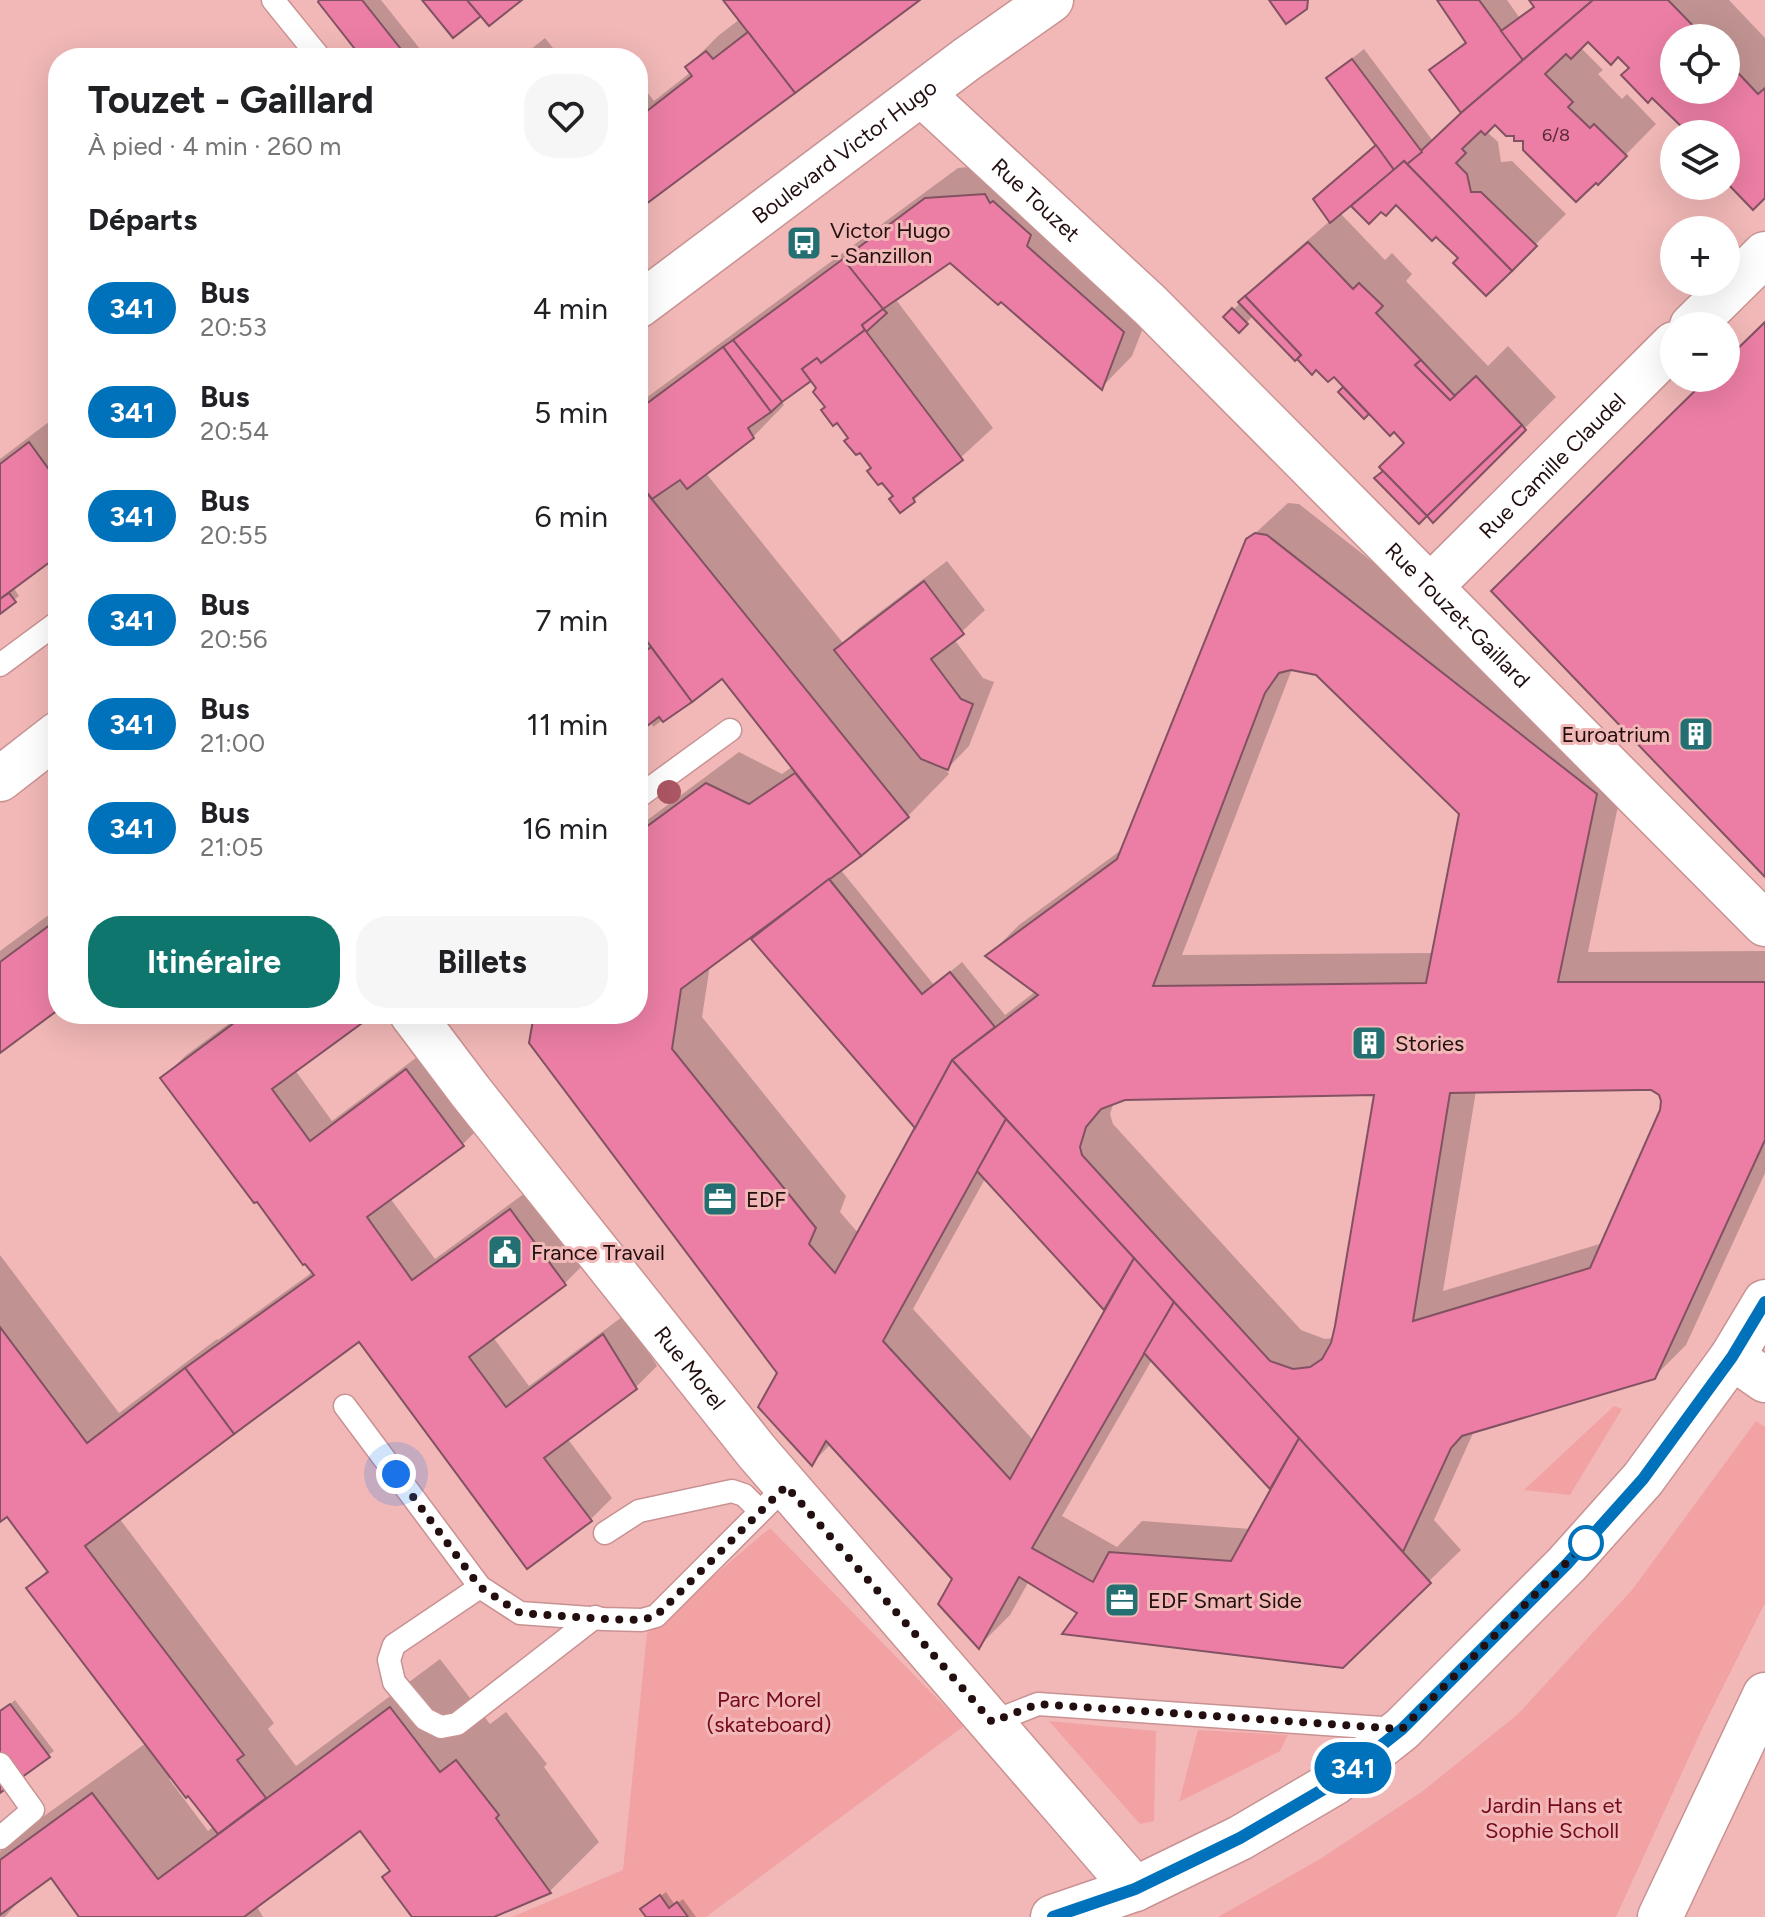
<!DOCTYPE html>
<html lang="fr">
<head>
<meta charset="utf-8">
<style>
	:root { --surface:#fff; --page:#f6f6f6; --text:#202124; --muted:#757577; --accent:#0f766e }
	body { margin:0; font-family:Figtree,sans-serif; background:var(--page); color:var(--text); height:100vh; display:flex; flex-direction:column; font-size:30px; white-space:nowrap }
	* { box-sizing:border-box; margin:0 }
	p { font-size:26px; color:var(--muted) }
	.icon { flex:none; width:44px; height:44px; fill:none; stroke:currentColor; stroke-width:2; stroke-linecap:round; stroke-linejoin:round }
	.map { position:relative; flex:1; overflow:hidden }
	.details { position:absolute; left:48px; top:48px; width:600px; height:976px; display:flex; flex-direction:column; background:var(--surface); border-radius:32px; box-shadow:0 8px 32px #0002 }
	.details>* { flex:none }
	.badge { padding:0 16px; border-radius:26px; font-size:28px; line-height:52px }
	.controls { position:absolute; left:1660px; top:24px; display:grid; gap:16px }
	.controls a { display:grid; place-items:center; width:80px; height:80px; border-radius:50%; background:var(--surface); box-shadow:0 8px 32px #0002; font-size:40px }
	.you { position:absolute; width:40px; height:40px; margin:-20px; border:6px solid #fff; border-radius:50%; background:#1a73e8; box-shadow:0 0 0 12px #1a73e833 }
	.map>.badge { position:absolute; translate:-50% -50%; box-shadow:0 0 0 4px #fff }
	h2 { padding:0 40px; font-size:30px; line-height:72px }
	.round { display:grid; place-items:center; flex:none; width:84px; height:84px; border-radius:32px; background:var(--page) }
	.head { display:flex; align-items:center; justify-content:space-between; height:136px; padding:0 40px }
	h1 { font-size:38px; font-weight:700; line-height:60px }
	.button { display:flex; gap:16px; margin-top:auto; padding:16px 40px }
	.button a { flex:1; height:92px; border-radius:32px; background:var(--accent); color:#fff; font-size:32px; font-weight:700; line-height:92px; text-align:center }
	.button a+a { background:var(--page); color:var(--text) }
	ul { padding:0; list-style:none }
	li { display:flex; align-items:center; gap:24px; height:104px; padding:0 40px }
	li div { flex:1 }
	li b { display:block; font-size:30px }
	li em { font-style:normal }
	li .badge { min-width:88px; font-weight:700; text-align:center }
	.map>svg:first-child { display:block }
	.green { fill:#f2a2a3 }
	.shadow { fill:#0003; fill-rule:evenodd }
	.building { fill:#ec7ea5; stroke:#825262; stroke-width:2; fill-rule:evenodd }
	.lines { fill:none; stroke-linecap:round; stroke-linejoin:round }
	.service-casing { stroke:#c99292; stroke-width:25 }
	.minor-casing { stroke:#c99292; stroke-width:47 }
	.tertiary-casing { stroke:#c99292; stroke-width:47 }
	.secondary-casing { stroke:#c99292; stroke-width:47 }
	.service { stroke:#fff; stroke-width:22 }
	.minor { stroke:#fff; stroke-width:44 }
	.tertiary { stroke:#fff; stroke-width:44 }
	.secondary { stroke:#fff; stroke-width:44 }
	.tree { fill:#ac5763 }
	.line-casing { stroke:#fff; stroke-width:18 }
	.line { stroke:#0072bc; stroke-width:12 }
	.walk { stroke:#230f0f; stroke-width:8; stroke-dasharray:0 14.4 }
	.stop-dot { fill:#fff; stroke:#0072bc; stroke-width:4 }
	.labels { text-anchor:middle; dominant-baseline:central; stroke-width:6; stroke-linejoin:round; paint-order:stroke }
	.number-label { font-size:18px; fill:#552b34 }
	.street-label { font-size:22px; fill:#230f0f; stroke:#f1b8b7 }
	.poi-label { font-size:22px; fill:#230f0f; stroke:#f1b8b7; text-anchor:start }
	.park-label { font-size:22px; fill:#74081e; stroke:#f1b8b7 }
</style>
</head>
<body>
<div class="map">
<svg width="1765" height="1917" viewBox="0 0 1765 1917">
	<rect width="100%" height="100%" fill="#f1b8b7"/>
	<!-- green -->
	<g class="green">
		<path d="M1614,1406L1622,1409L1570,1495L1524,1490Z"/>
		<path d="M1756,1421L1765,1427V1603L1701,1731L1616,1917H1218L1320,1859L1423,1791L1518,1714L1632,1590Z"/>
		<path d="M770,1528L964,1726L706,1917H512L623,1870L647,1633Z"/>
		<path d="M1049,1721L1156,1731L1154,1821L1140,1824Z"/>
		<path d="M1198,1730L1288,1735L1280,1751L1179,1802Z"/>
	</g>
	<!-- shadow -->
	<g class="shadow">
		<path d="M322,0H381L424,54L428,50L429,52L423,58H365Z"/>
		<path d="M725,0H917L638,207V99L647,92L654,101L691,72L687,67L718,36L740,19Z"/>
		<path d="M1439,0H1507L1519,17L1535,5L1531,0H1729L1765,38V196L1726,179V134H1688L1689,132L1618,55L1588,39L1580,47L1603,70L1598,74L1622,99L1627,94L1656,124L1598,183L1495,122L1486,131L1498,142L1501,162L1512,161L1566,214L1486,294L1460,258L1396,202L1381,209L1369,221L1351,203L1340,213L1385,260L1392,253L1412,274L1406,281L1488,366L1508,346L1556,397L1433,520L1406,442L1370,411L1364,416L1341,392L1346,387L1334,374L1254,315L1239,330L1226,317L1272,271L1331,220L1378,144L1329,79L1340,68L1364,49L1433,141L1462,112L1431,70L1467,40ZM1674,38H1726V90H1674Z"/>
		<path d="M545,38L561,58H520Z"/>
		<path d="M1016,163L1154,300L1132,356L1102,387L1001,299L950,261L897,301L993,428L913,501L895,496L827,407L811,378L781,401L784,405L753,437L705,472L843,643L859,628L947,561L985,610L954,639L983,678L994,682L969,746L946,770L949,774L908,816L840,869L934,985L962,962L1005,1015L1036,991L988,956L1019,925L1124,848L1248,540L1288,503L1299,504L1627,762L1588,952L1765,951V1173L1686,1345L1654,1377L1474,1431L1434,1520L1461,1550L1342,1666L1080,1612L1029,1581L1010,1615L979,1646L954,1579L831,1444L812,1463L780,1373L536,1014H638V827L739,752L782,774L793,766L722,676L653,727L652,724L659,718L657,716L638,730V401L644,396L646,398L958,168ZM1292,669L1317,674L1461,814L1434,953L1182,955ZM763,926L764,928L753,939L918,1128L859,1234L840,1212L846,1196L702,1017L710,965ZM1651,1088L1660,1093L1663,1101L1662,1111L1603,1243L1443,1291L1476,1091ZM1376,1093L1334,1338L1325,1339L1301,1330L1113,1124L1110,1114L1114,1102L1124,1098ZM986,1177L1107,1309L1034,1441L913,1309ZM1153,1358L1273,1489L1251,1529L1142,1521L1117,1547L1062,1516Z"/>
		<path d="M58,415V554L13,587L19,596L0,611V459Z"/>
		<path d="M58,908V1007L0,1050V951Z"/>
		<path d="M242,1014H370L295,1070L332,1121L429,1048L484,1123L462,1145L390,1198L435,1259L532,1188L587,1261L565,1283L493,1337L529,1386L626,1314L657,1366L635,1388L567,1438L612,1498L590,1520L360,1339L119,1518L274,1723L268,1729L296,1766L440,1659L490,1724L506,1712L547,1764L544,1767L599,1842L550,1891L489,1917H415L393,1870L360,1828L256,1905L263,1917H81L52,1875L22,1897L5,1917H0V1852L12,1839L146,1743L29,1589L48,1569L7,1515L0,1520V1255L119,1413L217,1339L218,1340L314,1271L163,1078L185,1056ZM172,1777L214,1826L208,1831L169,1779Z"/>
		<path d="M15,1700L54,1751L0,1790V1712Z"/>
		<path d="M666,1892L675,1905L683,1899L696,1917H648V1905Z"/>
	</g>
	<!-- building -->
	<g class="building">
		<path d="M319,0H362L408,58H362L318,2Z"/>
		<path d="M422,0H467L481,16L453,38Z"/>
		<path d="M467,0H522L489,26Z"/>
		<path d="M723,0H920L795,93Z"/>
		<path d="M1269,0H1308L1307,9L1286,24Z"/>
		<path d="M1437,0H1479L1523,60L1461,113L1429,70L1466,43Z"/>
		<path d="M1529,0H1593L1523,60L1501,31L1534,7Z"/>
		<path d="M1593,0H1668L1705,38H1674V90H1726V60L1758,94L1765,88V198L1753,210L1726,182V134H1685L1687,132L1652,98L1648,103L1621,75L1629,68L1618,57L1611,65L1588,42L1571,59L1566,54L1545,74L1573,102L1568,107L1590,128L1594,124L1627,156L1598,185L1596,183L1576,202L1523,150V141H1514V136H1506L1495,125L1485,135L1481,131L1462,149L1466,153L1456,163L1467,174L1471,192H1481L1537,246L1512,271L1407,164L1461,113Z"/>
		<path d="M748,32L795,93L638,210V118L692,76L685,67L706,51L713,59Z"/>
		<path d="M1352,59L1422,152L1407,164L1404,161L1394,170L1326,78Z"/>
		<path d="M1376,145L1394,170L1330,223L1313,199Z"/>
		<path d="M1404,161L1512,271L1486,296L1453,263L1458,258L1436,237L1432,241L1396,205L1386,216L1381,212L1369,224L1351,206Z"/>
		<path d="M985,194L990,203L993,201L1031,235L1027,246L1124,332L1102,390L1001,302L998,305L950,263L883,309L843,259L925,198Z"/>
		<path d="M1308,242L1353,289L1359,283L1383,306L1376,313L1421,360L1415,365L1450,400L1476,376L1522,425L1427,516L1379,467L1404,443L1394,432L1390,436L1334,377L1328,382L1316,370L1312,375L1297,359L1301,355L1245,296Z"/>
		<path d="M843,259L883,309L862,325L865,330L821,363L817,358L802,369L811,381L782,402L733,340Z"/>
		<path d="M1245,296L1301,355L1295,361L1238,302Z"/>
		<path d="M1232,308L1248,324L1239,333L1223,317Z"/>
		<path d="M883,309L887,313L866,332L862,325Z"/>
		<path d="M1765,322V877L1491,591L1708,378H1726V360Z"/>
		<path d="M865,330L963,460L913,498L915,502L900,513L889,499L893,496L882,483L878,485L867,471L871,468L860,453L856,455L844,441L848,438L837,423L833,426L821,410L825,407L813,392L816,388L802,369L817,358L821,363Z"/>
		<path d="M733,340L782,402L771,412L723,347Z"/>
		<path d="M723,347L771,412L748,428L754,438L687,489L680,480L652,499L638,482V410Z"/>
		<path d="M1421,360L1455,396L1450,400L1415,365Z"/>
		<path d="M1343,387L1369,414L1364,419L1338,392Z"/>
		<path d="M1522,425L1526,430L1433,523L1427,516Z"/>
		<path d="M29,442L48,468L58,461V556L0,599V464Z"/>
		<path d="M1383,471L1427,516L1419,524L1374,478Z"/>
		<path d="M638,482L909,817L861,856L722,679L692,702L638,629Z"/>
		<path d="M1255,533L1267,535L1597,794L1558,982H1765V1140L1655,1379L1462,1436L1451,1448L1403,1552L952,1060L1038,995L985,956L1117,859L1246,539ZM1291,670L1316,675L1459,814L1426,983L1153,986L1265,693L1279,673ZM1638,1090H1651L1659,1095L1661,1101L1660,1110L1590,1268L1413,1321L1450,1093ZM1374,1095L1335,1326L1331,1343L1322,1359L1310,1367L1293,1369L1270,1361L1082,1155L1080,1147L1086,1127L1101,1109L1125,1100Z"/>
		<path d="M924,581L964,634L931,659L961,699L973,704L948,770L921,759L834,650Z"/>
		<path d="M9,593L16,602L0,614V599Z"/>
		<path d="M651,647L692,702L663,722L659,717L638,733V657Z"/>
		<path d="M795,773L861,856L681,989L672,1049L816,1228L809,1244L835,1273L952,1060L1006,1119L883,1341L1010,1479L1134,1258L1174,1302L1032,1548L1093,1582L1109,1552L1231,1561L1299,1438L1431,1583L1343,1668L1062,1634L1077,1613L1019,1577L979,1649L938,1604L952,1579L826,1441L812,1466L758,1407L777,1373L529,1043L534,1014H638V833L706,783L749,804Z"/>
		<path d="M829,879L922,994L950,972L995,1027L952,1060L915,1128L751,939Z"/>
		<path d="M58,919V1010L0,1053V962Z"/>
		<path d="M246,1014H366L369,1018L272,1089L310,1141L406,1069L464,1146L367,1217L412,1280L510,1209L566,1285L469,1357L506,1407L603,1334L637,1389L544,1458L592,1521L527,1569L359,1342L234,1434L185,1368L314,1275L305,1264L303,1265L257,1202L254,1203L160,1078Z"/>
		<path d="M1006,1119L1134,1258L1104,1310L977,1171Z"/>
		<path d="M1174,1302L1299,1438L1270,1489L1144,1353Z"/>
		<path d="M0,1327L87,1443L185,1368L234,1434L85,1546L244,1755L237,1760L266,1798L218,1834L188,1796L186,1798L26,1588L48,1572L7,1517L0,1522Z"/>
		<path d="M10,1704L50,1757L0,1793V1711Z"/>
		<path d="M390,1707L440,1772L456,1760L499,1815L496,1818L551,1893L494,1917H412L382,1877L390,1871L360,1831L244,1917H79L51,1878L0,1915V1860L92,1793L158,1879Z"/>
		<path d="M660,1895L669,1908L677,1902L688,1917H646L640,1909Z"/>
	</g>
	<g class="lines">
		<defs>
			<g id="service">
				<path d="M273,0L320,58"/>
				<path d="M0,665L58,622"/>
				<path d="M638,797L730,730"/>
				<path d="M345,1406L480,1587L520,1613L604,1619L642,1620L656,1616L786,1486"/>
				<path d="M605,1533L639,1511L732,1491L744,1495L760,1511"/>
				<path d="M480,1587L394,1645L389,1660L394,1682L425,1719L441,1727L457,1724L595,1617"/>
				<path d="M992,1722L1038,1704L1397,1729"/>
				<path d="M0,1764L33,1810L0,1838"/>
			</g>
			<g id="minor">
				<path id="s1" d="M923,95L1150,305L1765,924"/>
				<path d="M1692,326L1765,254"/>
				<path id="s2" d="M1430,587L1674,344"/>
				<path d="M1732,1357L1765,1380"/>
				<path d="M1053,1917L1135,1889L1240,1838L1334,1783L1402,1729L1567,1564L1643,1479L1732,1357L1765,1302"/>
				<path d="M1660,1917L1765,1695"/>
			</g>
			<g id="tertiary">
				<path id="s3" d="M412,1014L470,1091L757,1452L1135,1889"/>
			</g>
			<g id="secondary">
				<path id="s4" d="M638,306L967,59L1051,0"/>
				<path d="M0,779L58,734"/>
			</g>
		</defs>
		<!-- service casing -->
		<use href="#service" class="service-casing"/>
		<!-- minor casing -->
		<use href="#minor" class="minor-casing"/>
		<!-- tertiary casing -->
		<use href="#tertiary" class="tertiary-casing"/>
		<!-- secondary casing -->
		<use href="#secondary" class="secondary-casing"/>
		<!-- service -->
		<use href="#service" class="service"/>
		<!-- minor -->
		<use href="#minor" class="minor"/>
		<!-- tertiary -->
		<use href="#tertiary" class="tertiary"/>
		<!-- secondary -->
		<use href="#secondary" class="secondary"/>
	</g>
	<!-- trees -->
	<circle class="tree" cx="669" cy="792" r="12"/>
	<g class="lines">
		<defs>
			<path id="line" d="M1053,1917L1135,1889L1240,1838L1334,1783L1402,1729L1567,1564L1643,1479L1732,1357L1765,1302"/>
		</defs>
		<!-- line casing -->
		<use href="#line" class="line-casing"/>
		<!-- line -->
		<use href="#line" class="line"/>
		<!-- walk -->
		<path class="walk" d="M396,1474L480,1587L520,1613L604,1619L642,1620L656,1616L786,1486L992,1722L1038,1704L1402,1729L1586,1543"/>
	</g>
	<!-- icons -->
	<defs>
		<symbol id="bus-square" viewBox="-11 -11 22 22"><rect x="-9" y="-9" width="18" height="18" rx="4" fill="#246f72" stroke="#f1b8b7"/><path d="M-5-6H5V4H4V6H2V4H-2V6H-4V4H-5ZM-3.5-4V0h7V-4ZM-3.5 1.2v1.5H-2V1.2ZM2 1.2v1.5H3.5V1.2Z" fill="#fff"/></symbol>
		<symbol id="building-square" viewBox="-11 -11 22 22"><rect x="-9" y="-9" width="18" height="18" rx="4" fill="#246f72" stroke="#f1b8b7"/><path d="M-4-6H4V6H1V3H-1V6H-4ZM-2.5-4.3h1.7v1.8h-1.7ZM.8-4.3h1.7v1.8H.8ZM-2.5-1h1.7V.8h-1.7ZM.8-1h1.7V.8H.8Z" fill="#fff"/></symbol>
		<symbol id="office-square" viewBox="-11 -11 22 22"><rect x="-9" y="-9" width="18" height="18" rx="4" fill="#246f72" stroke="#f1b8b7"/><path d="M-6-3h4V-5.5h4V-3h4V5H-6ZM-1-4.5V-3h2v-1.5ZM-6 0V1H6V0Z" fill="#fff"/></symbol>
		<symbol id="civic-square" viewBox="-11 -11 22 22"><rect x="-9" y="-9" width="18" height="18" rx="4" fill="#246f72" stroke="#f1b8b7"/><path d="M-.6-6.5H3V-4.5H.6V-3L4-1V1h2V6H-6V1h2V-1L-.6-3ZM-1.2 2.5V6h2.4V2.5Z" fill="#fff"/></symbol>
	</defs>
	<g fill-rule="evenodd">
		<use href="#bus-square" x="784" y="223" width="40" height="40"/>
		<use href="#building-square" x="1676" y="714" width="40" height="40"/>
		<use href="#building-square" x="1349" y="1023" width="40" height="40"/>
		<use href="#office-square" x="700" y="1179" width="40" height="40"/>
		<use href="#civic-square" x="485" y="1232" width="40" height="40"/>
		<use href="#office-square" x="1102" y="1580" width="40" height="40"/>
	</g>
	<!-- markers -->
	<circle class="stop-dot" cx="1586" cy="1543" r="16"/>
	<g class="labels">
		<!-- number labels -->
		<g class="number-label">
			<text x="1556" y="135">6/8</text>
		</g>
		<!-- street labels -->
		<g class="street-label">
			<text stroke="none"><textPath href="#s4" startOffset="258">Boulevard Victor Hugo</textPath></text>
			<text stroke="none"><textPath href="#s1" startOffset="154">Rue Touzet</textPath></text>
			<text stroke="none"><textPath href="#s2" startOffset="172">Rue Camille Claudel</textPath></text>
			<text stroke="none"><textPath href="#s1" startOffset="746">Rue Touzet-Gaillard</textPath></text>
			<text stroke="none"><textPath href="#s3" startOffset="450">Rue Morel</textPath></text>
		</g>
		<!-- poi labels -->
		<g class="poi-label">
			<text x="830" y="230">Victor Hugo<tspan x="830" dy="25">- Sanzillon</tspan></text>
			<text x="1670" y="734" text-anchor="end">Euroatrium</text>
			<text x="1395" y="1043">Stories</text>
			<text x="746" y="1199">EDF</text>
			<text x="531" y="1252">France Travail</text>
			<text x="1148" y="1600">EDF Smart Side</text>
		</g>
		<!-- park labels -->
		<g class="park-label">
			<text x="769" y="1699">Parc Morel<tspan x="769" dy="25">(skateboard)</tspan></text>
			<text x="1552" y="1805">Jardin Hans et<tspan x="1552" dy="25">Sophie Scholl</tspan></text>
		</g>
	</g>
</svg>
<div class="controls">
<a><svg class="icon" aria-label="locate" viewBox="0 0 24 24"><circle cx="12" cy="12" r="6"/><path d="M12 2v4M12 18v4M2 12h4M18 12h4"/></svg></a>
<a><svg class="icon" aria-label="layers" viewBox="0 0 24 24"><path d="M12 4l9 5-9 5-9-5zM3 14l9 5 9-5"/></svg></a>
<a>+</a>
<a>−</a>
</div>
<div class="you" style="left:396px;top:1474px"></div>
<b class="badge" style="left:1353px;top:1768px;background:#0072bc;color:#fff">341</b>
<section class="details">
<div class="head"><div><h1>Touzet - Gaillard</h1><p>À pied · 4 min · 260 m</p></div><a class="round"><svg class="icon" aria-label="heart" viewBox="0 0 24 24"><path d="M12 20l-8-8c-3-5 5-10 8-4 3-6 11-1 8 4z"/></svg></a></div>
<h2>Départs</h2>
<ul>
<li><span class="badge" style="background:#0072bc;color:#fff">341</span><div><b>Bus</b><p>20:53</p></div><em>4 min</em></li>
<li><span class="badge" style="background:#0072bc;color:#fff">341</span><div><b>Bus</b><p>20:54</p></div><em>5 min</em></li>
<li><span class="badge" style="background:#0072bc;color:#fff">341</span><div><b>Bus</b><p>20:55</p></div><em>6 min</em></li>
<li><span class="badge" style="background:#0072bc;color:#fff">341</span><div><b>Bus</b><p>20:56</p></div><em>7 min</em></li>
<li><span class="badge" style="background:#0072bc;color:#fff">341</span><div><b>Bus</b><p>21:00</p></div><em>11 min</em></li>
<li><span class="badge" style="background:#0072bc;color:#fff">341</span><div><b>Bus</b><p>21:05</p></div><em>16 min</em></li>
</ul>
<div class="button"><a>Itinéraire</a><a>Billets</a></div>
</section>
</div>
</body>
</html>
